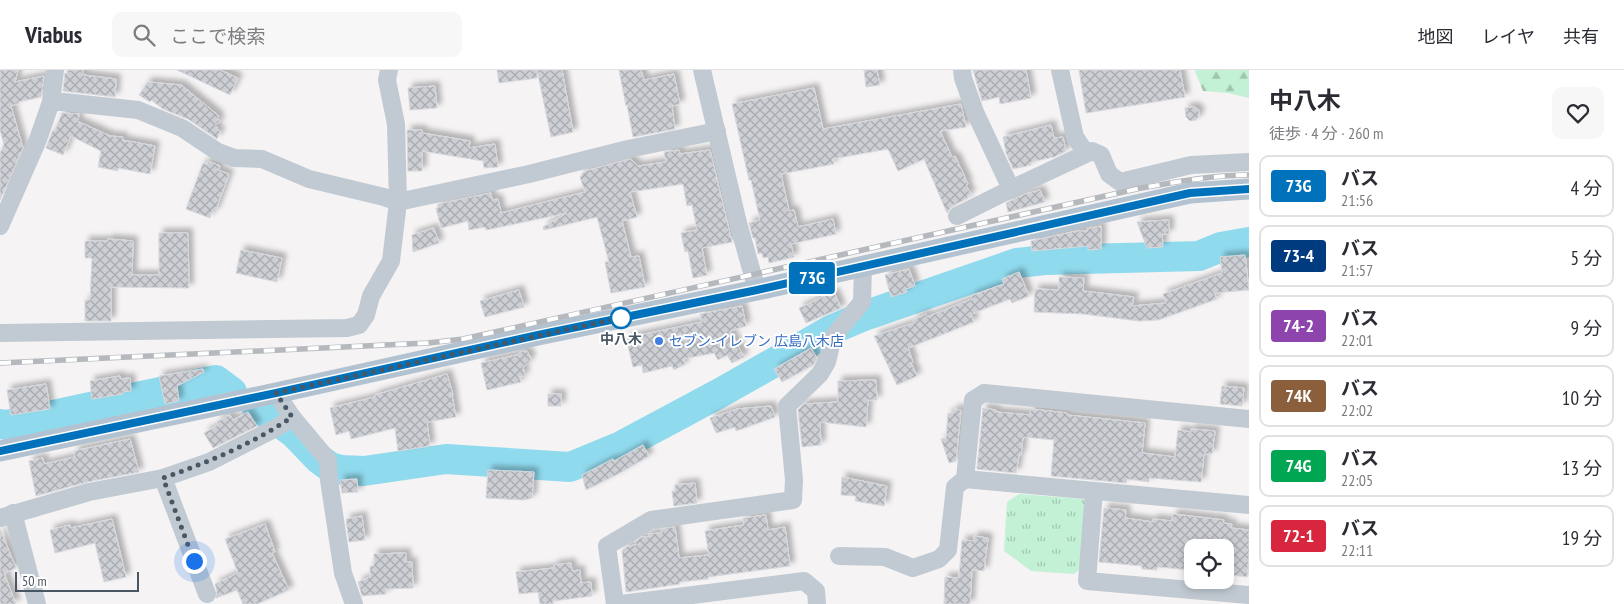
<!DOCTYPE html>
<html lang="ja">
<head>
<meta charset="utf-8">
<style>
	:root { --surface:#fff; --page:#f7f7f7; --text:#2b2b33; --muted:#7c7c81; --line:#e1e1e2 }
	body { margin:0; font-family:"PT Sans Narrow","Noto Sans JP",sans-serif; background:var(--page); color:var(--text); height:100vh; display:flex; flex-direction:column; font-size:19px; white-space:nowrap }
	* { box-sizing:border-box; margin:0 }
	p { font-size:16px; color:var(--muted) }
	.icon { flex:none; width:28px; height:28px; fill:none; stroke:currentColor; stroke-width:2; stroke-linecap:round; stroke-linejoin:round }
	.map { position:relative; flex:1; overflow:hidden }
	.side { display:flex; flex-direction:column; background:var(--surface); width:375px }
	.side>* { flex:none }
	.badge { padding:0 10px; border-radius:4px; font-size:18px; line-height:32px }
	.controls { position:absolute; left:1184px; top:469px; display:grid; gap:10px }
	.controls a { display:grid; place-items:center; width:50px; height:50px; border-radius:10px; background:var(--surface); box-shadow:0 2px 8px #0003; font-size:25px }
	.scale { position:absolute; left:15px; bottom:12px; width:124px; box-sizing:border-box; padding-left:5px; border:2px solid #4a5661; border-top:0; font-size:14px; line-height:18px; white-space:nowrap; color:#4a5661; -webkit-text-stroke:4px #fff; paint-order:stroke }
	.you { position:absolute; width:25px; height:25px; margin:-12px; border:4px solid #fff; border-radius:50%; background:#1a73e8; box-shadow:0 0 0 8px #1a73e833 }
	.map>.badge { position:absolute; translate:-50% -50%; box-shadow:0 0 0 2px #fff }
	.round { display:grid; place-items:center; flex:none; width:52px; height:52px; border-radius:10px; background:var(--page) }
	.headline { display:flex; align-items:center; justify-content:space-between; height:85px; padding:0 20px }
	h1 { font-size:24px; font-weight:700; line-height:38px }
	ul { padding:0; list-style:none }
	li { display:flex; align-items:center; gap:15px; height:62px; margin:0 10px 8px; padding:0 10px; border:2px solid var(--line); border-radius:10px }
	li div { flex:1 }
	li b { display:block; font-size:19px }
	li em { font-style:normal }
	li .badge { min-width:55px; font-weight:700; text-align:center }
	header { display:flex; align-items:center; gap:30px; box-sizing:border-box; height:70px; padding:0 25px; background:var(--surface); border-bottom:1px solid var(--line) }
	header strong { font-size:24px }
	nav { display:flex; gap:28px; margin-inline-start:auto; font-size:18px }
	.search { width:350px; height:45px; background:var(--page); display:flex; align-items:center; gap:12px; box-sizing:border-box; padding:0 18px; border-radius:10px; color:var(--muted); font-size:19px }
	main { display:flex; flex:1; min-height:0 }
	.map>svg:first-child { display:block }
	.grass { fill:url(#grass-tufts) }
	.forest { fill:url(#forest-firs) }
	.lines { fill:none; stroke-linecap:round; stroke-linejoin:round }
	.river { stroke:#90daee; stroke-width:30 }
	.building { fill:url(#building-cross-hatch); stroke:#d7d9de; filter:url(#shadow) }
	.minor { stroke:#c1cad2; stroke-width:18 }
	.major { stroke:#b3c2d1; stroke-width:21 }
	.rail-casing { stroke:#b5b8bd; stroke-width:5.5 }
	.rail { stroke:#fff; stroke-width:4; stroke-dasharray:11; stroke-linecap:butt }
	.line-casing { stroke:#fff; stroke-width:11 }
	.line { stroke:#0072bc; stroke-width:8 }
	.walk { stroke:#4a5661; stroke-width:5; stroke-dasharray:0 9 }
	.stop-dot { fill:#fff; stroke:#0072bc; stroke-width:2.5 }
	.shop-dot { fill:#3f7fe0; stroke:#fff; stroke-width:2 }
	.labels { text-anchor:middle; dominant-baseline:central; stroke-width:4; stroke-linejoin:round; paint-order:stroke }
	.stop-label { font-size:14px; font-weight:bold; fill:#4a5661; stroke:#fff }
	.shop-label { font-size:14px; fill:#366cbe; stroke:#fff; text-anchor:start }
</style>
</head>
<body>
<header>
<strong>Viabus</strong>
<div class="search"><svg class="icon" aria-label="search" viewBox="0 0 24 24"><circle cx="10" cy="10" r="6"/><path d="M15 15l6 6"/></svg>ここで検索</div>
<nav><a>地図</a><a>レイヤ</a><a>共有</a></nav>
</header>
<main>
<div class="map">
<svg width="1249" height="534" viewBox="0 0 1249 534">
	<defs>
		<pattern id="grass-tufts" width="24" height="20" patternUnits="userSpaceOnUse" patternTransform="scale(1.25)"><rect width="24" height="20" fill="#c3f1d5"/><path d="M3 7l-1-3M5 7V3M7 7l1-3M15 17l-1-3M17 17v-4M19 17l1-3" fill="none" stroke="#a0c6b0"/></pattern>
		<pattern id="forest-firs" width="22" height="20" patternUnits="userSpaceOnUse" patternTransform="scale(1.25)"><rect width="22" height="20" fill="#c3f1d5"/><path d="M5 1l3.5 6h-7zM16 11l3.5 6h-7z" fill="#a0c6b0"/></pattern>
		<pattern id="building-cross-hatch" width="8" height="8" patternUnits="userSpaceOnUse" patternTransform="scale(1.25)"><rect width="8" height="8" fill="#cdcfd5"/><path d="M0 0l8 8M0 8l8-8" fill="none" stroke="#a8abb0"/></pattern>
		<filter id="shadow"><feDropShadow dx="4.5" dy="-4.5" stdDeviation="2.5" flood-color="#0004"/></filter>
	</defs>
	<rect width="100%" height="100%" fill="#f5f3f3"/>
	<!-- grass -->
	<path class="grass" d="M1019,424L1083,429L1089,437L1082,497L1074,504L1031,501L1004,481L1007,432Z"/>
	<!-- forest -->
	<path class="forest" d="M1196,0H1249V28L1228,23L1203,21L1195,1Z"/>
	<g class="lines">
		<!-- river -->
		<g class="river">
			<path d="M257,338L274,348L295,364L319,389L330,397L341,400L364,401L446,389L570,397L621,376L720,323L831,260L864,246L1017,193L1045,190L1199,186L1221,177L1249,172"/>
			<path d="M0,354L7,355L216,310L232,322"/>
		</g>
	</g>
	<!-- building -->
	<g class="building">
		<path d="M0,0H18L15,12L44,6L41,27L18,32L19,33L11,36L23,78L0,130V83L4,75L0,60Z"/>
		<path d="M68,0H83V5L116,9L115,27L63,21L65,3L67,4Z"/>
		<path d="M177,0H220L238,8L230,25Z"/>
		<path d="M497,0H537V8L499,13Z"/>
		<path d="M537,0H562L573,62L551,67Z"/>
		<path d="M619,0H641L644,10L674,4L680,34L672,36L675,59L633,67L627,35L626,36Z"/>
		<path d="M864,0H877L880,15L866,17Z"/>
		<path d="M973,0H1026L1031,28L1000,34L999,27L982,31Z"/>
		<path d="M1079,0H1180L1185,27L1086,43Z"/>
		<path d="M148,12L181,15L219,46L217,49L221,51L215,55L220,62L217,69L188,49L163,39L151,30L150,32L139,25Z"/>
		<path d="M435,16L437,38L410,40L408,18Z"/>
		<path d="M814,18L823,59L961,34L966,57L940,61L952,87L955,86L968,114L966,115L971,124L967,126L968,128L952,136L947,143L924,89L898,101L888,79L832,89L834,94L781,104L789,141L794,140L798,157L833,149L836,164L791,174L794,187L769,193L768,187L763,188L762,183L758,184L755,168H753L749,153L760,150L751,110H749L732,34Z"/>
		<path d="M1194,37L1199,40V46L1196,50L1190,51L1186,47L1185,38Z"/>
		<path d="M62,43L80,44L77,51L110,66L123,67L122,70L155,76L150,104L118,98V101L98,97L101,81L71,66L63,85L46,78L53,60L55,61Z"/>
		<path d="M1051,55L1054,68L1063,67L1066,81L1054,87L1031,92V95L1013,99L1006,83L1003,67Z"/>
		<path d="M407,60H422V63L470,71L469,78L495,74L498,97L484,98L483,91L422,81V101H408Z"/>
		<path d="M679,80L680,84L710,80L732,172L702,178L707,205L693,208L688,181L685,182L681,163L697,160L692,135L687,136L683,114L630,122L637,147L622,151L631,187L639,186L645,217L611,223L605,192H609L597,147L544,160L543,157L567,143L486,160L485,157L469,160L468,151L441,158L436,138H438V134L491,123L492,130L498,129L501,143L585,122L580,107L585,101L630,89L638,96L666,92L664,82Z"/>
		<path d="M208,91L220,96L218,100L229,104L215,142L212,141L210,148L186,139L203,93L207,95Z"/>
		<path d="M1040,120L1045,132L1008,142L1006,133L1025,124Z"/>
		<path d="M1169,150V164H1162L1163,177L1147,178L1137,152Z"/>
		<path d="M1101,156V179L1088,180V176L1032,181L1031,171L1077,161H1088L1087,159Z"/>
		<path d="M434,158L439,173L413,182L412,165Z"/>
		<path d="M159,163H188L189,218L111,217V251H85V230H90L92,188H85V171H108V169L133,171L132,205H159Z"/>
		<path d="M241,180L282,188L277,212L236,203Z"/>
		<path d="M1245,185L1249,220L1214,223L1217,229L1158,250L1139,251L1083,244L1034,242L1035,219L1059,220V207L1084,208L1083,221L1134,227L1132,236L1166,233L1163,224L1222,203L1220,187Z"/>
		<path d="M909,199L915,216L906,219L907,222L891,227L885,205Z"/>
		<path d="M1019,202L1029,226L1012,233L1010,229L971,244L974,252L908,278L913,292L911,293L917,306L897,315L874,266L914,253L913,250L926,244L927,247L972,229L971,226L1004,214L1002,209Z"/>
		<path d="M519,220L524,237L485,247L480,231Z"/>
		<path d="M834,222L841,238L806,253L799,238Z"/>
		<path d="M742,236L746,256L730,261L744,287L732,293L727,285L718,290L714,283L683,289L685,294L674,300L672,296L643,303L642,295L633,297L626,268L702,252L700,244Z"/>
		<path d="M811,278L817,288L813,295L782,312L774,299Z"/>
		<path d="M527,281L531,288L529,292L523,297L525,306L519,307L521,312L487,320L481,293L517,285L520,282Z"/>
		<path d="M203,299L204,302L177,316L179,331L165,334L159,306Z"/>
		<path d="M447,304L453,325H452L456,347L427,352L430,376L398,381L395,358L351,369L349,361L336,365L330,338L375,327V325Z"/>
		<path d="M120,306V309L130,308L131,321L123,322V324L92,329L90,311Z"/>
		<path d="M876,310L877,330H868L866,357L820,352L821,375L802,377L798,340L804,334L838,332V311Z"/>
		<path d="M46,314L50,339L11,345L7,320Z"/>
		<path d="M1222,316L1244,318L1242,336L1220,334Z"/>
		<rect x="548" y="324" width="13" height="12"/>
		<path d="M771,336L775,347L736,361L735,357L716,363L710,348L737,339Z"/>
		<path d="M983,338L996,340V342L1030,345L1031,339L1067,343V345L1145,353L1142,383L1175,387L1178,360L1191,362V359L1215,361L1212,384H1204L1201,412L1149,408V412L1127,409L1126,413L1051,406L1054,370L1023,367L1021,385H1019L1016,403L977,399Z"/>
		<path d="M954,339L961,340L956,391L949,393L941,369L946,368L948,343L953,344Z"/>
		<path d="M248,342L257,356L213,378L204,363L218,355L217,352L227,346L230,345L233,350Z"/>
		<path d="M130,369L139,402L87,412L36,426L29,391L43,388L44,394L75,387L74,381Z"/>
		<path d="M643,375L649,386L620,403L586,420L582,405L613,389L614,391Z"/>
		<path d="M488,400L534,402L532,428L524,430L486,428Z"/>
		<path d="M842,407L887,416L884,436L855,431L856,426L841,425Z"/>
		<path d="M357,409L358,422L342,423L340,410Z"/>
		<path d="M695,413L697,433L674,436L672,421H675V415Z"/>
		<path d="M1104,438L1126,440L1125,448L1153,452V449L1172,451L1173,444L1224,450L1223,453L1232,454L1231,458L1249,460V486L1247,507L1225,504V476L1192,473V500L1157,497V500L1142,499V496L1099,492Z"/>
		<path d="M766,445L768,460L785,457L790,496L708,507V509L679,512L680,514L626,522L622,480L628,476L636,475L635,472L642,467H649L648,464L662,463L661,459L675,457L679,488L709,485L705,461L744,455L743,448Z"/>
		<path d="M362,446L365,470L349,472L346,449Z"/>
		<path d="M112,449L126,507L104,512L95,473L55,483L50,460L70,455L71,458Z"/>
		<path d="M265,454L275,482L272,483L289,520L257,534H243L237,520L216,528L217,521L215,514L238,503L225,469Z"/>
		<path d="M0,459L16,498L4,503L16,534H0Z"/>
		<path d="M974,466L988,468L984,501L972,500L970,534H944L945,507L959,508L962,470L974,471Z"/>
		<path d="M406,483V492H412L413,518L386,519V524L362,526L358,512L370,507V496H374V484Z"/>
		<path d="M571,493L572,501L580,500L581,513L591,512L592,526L553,531V534H540L538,522L519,524L516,502L554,498V495Z"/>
	</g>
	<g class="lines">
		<!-- minor -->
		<g class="minor">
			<path d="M702,0L738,153L757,220"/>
			<path d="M962,0L963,8L975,42L1011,119"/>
			<path d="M1060,0L1075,67L1086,83"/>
			<path d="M51,32H64L138,40L182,58L218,82L234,88L262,89L309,109L384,127L398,132L529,104L628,79L717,61"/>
			<path d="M957,146L1011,119L1092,81L1101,85L1109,104L1120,112L1191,95L1249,92"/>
			<path d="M0,156L37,72L51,32L55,0"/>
			<path d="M0,263L347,258L359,255L366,245L371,226L391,191L398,132L396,54L387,10L389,0"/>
			<path d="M276,323L292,347L328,390L329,410L343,503L354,534"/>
			<path d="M163,408L207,524"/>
			<path d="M965,409L973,330L984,323L1249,349"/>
			<path d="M1094,421L1087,511L1249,525"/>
			<path d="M13,443L37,534"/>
			<path d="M0,448L89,422L163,408L209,392L278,357L292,347"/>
			<path d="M839,486L885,487L913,498L939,489L948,480L955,417L965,409L1249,435"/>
			<path d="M615,534L607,476L651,450L793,430L794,410L787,336L820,304L827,292L833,267L862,232L863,196"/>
			<path d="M621,534L804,511L816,521L817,534"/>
		</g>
		<!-- major -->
		<path class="major" d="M0,381L276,323L538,265L757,220L1190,123L1249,119"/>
		<defs>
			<path id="rail" d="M0,293L428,273L463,269L1141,118C1177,112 1212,105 1249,105"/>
		</defs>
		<!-- rail casing -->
		<use href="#rail" class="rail-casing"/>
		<!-- rail -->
		<use href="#rail" class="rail"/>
	</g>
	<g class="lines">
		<defs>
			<path id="line" d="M0,381L276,323L538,265L757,220L1190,123L1249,119"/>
		</defs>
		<!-- line casing -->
		<use href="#line" class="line-casing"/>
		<!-- line -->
		<use href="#line" class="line"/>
		<!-- walk -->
		<path class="walk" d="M194,491L163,408C209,392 252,374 292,347L276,323L629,246L621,248"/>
	</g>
	<!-- markers -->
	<circle class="stop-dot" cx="621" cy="248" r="10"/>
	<circle class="shop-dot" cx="659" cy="271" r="5"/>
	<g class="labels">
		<!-- stop labels -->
		<g class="stop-label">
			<text x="621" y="269">中八木</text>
		</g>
		<!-- shop labels -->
		<g class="shop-label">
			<text x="669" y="271">セブン-イレブン 広島八木店</text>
		</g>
	</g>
</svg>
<div class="controls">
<a><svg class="icon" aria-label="locate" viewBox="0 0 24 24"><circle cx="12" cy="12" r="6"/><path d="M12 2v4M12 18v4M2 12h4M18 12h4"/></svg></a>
</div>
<div class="scale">50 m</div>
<div class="you" style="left:194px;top:491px"></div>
<b class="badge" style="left:812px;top:208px;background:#0072bc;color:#fff">73G</b>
</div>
<section class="side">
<div class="headline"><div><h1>中八木</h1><p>徒歩 · 4 分 · 260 m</p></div><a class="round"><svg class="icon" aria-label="heart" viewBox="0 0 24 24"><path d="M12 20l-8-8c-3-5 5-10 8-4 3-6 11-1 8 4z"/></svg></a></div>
<ul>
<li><span class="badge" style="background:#0072bc;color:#fff">73G</span><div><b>バス</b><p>21:56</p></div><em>4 分</em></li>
<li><span class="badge" style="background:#003b80;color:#fff">73-4</span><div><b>バス</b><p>21:57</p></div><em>5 分</em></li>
<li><span class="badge" style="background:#8e44ad;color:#fff">74-2</span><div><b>バス</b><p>22:01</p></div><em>9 分</em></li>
<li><span class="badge" style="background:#8b5e3c;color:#fff">74K</span><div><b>バス</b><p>22:02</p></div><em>10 分</em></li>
<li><span class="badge" style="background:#00a651;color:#fff">74G</span><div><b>バス</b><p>22:05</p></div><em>13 分</em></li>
<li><span class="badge" style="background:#d7263d;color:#fff">72-1</span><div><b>バス</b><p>22:11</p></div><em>19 分</em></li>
</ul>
</section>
</main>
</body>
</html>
